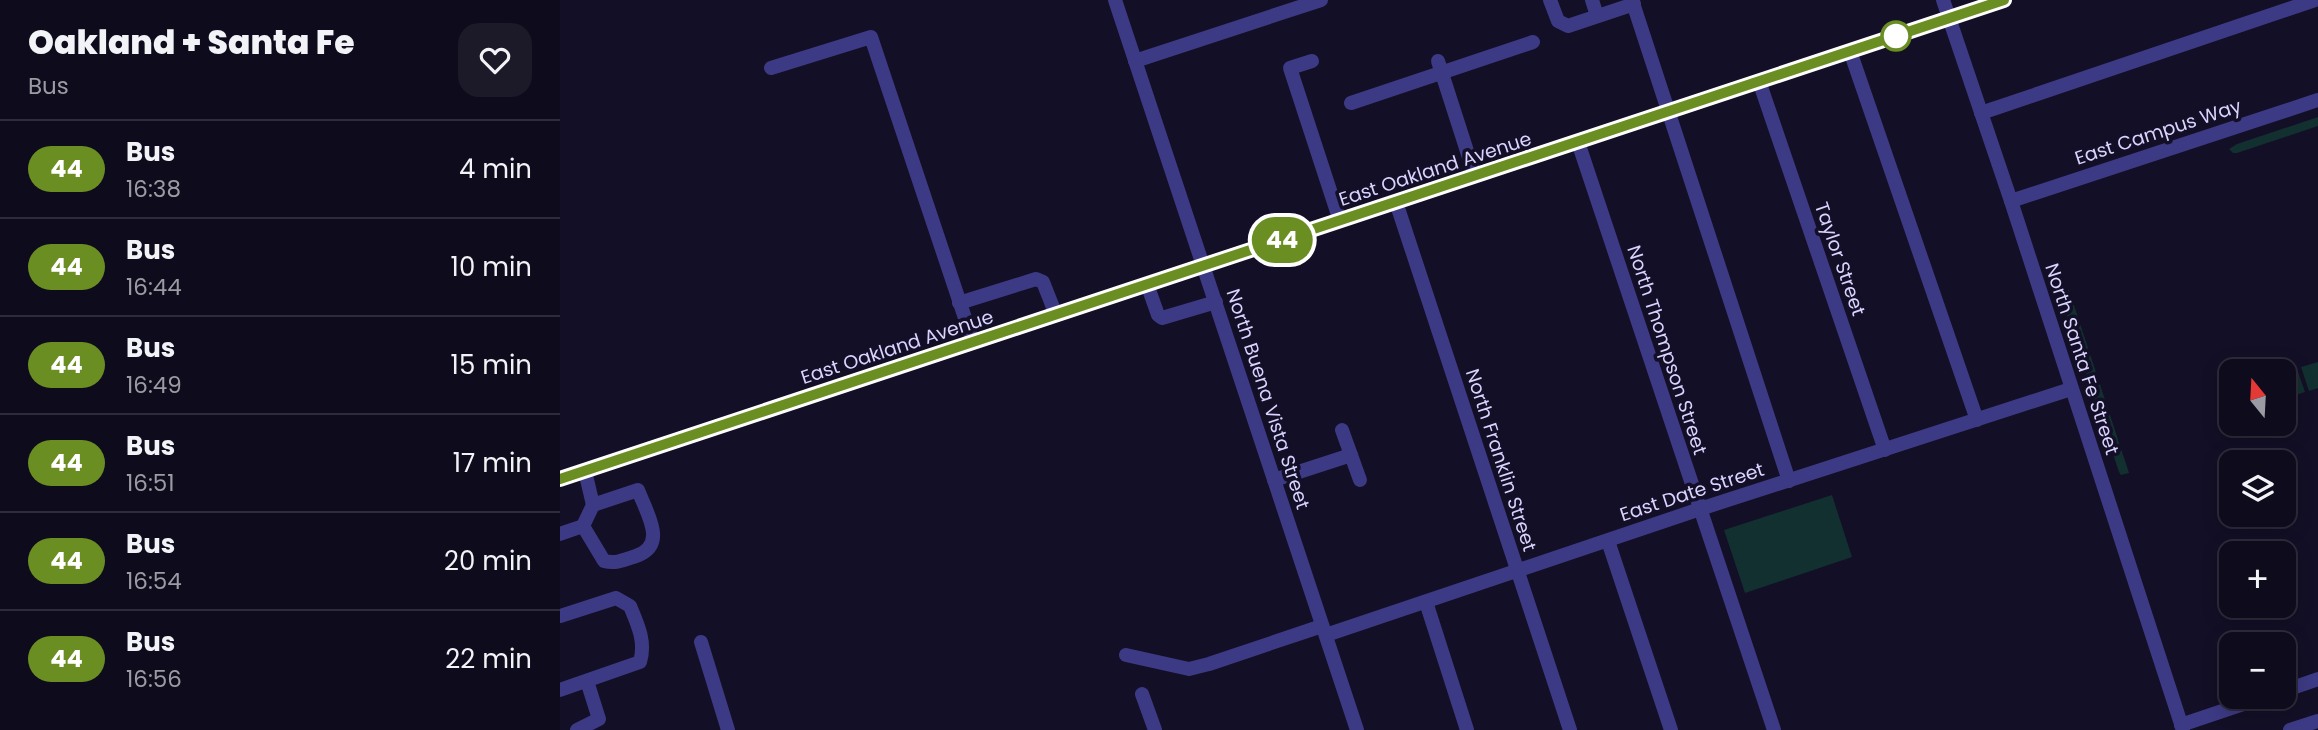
<!DOCTYPE html>
<html lang="en">
<head>
<meta charset="utf-8">
<style>
	:root { --surface:#0e0b1c; --page:#1c1929; --text:#f1f3f6; --muted:#9b9ba3; --line:#2e2b3b }
	body { margin:0; font-family:Poppins,sans-serif; background:var(--page); color:var(--text); height:100vh; display:flex; flex-direction:column; font-size:26px; white-space:nowrap }
	* { box-sizing:border-box; margin:0 }
	p { font-size:23px; color:var(--muted) }
	.icon { flex:none; width:38px; height:38px; fill:none; stroke:currentColor; stroke-width:2; stroke-linecap:round; stroke-linejoin:round }
	.map { position:relative; flex:1; overflow:hidden }
	.sheet { display:flex; flex-direction:column; background:var(--surface); width:560px }
	.sheet>* { flex:none }
	.badge { padding:0 14px; border-radius:23px; font-size:24px; line-height:46px }
	.needle { width:46px; rotate:342deg }
	.controls { position:absolute; left:1659px; top:359px; display:grid; gap:14px }
	.controls a { display:grid; place-items:center; width:77px; height:77px; border-radius:14px; background:var(--surface); box-shadow:0 4px 18px #0003,0 0 0 2px var(--line); font-size:35px }
	.map>.badge { position:absolute; translate:-50% -50%; box-shadow:0 0 0 4px #fff }
	.round { display:grid; place-items:center; flex:none; width:74px; height:74px; border-radius:21px; background:var(--page) }
	.summary { display:flex; align-items:center; justify-content:space-between; height:119px; padding:0 28px }
	h1 { font-size:33px; font-weight:800; line-height:52px }
	ul { padding:0; list-style:none }
	li { display:flex; align-items:center; gap:21px; height:98px; padding:0 28px; border-top:2px solid var(--line) }
	li div { flex:1 }
	li b { display:block; font-size:26px }
	li em { font-style:normal }
	li .badge { min-width:77px; font-weight:700; text-align:center }
	main { display:flex; flex:1; min-height:0 }
	.map>svg:first-child { display:block }
	.green { fill:#12302f }
	.lines { fill:none; stroke-linecap:round; stroke-linejoin:round }
	.minor { stroke:#3d3a85; stroke-width:14 }
	.line-casing { stroke:#fff; stroke-width:16 }
	.line { stroke:#6b8e23; stroke-width:10 }
	.stop-dot { fill:#fff; stroke:#6b8e23; stroke-width:3.5 }
	.labels { text-anchor:middle; dominant-baseline:central; stroke-width:7; stroke-linejoin:round; paint-order:stroke }
	.street-label { font-size:19px; fill:#d9d4ff; stroke:#130f26 }
</style>
</head>
<body>
<main>
<section class="sheet">
<div class="summary"><div><h1>Oakland + Santa Fe</h1><p>Bus</p></div><a class="round"><svg class="icon" aria-label="heart" viewBox="0 0 24 24"><path d="M12 20l-8-8c-3-5 5-10 8-4 3-6 11-1 8 4z"/></svg></a></div>
<ul>
<li><span class="badge" style="background:#6b8e23;color:#fff">44</span><div><b>Bus</b><p>16:38</p></div><em>4 min</em></li>
<li><span class="badge" style="background:#6b8e23;color:#fff">44</span><div><b>Bus</b><p>16:44</p></div><em>10 min</em></li>
<li><span class="badge" style="background:#6b8e23;color:#fff">44</span><div><b>Bus</b><p>16:49</p></div><em>15 min</em></li>
<li><span class="badge" style="background:#6b8e23;color:#fff">44</span><div><b>Bus</b><p>16:51</p></div><em>17 min</em></li>
<li><span class="badge" style="background:#6b8e23;color:#fff">44</span><div><b>Bus</b><p>16:54</p></div><em>20 min</em></li>
<li><span class="badge" style="background:#6b8e23;color:#fff">44</span><div><b>Bus</b><p>16:56</p></div><em>22 min</em></li>
</ul>
</section>
<div class="map">
<svg width="1758" height="730" viewBox="0 0 1758 730">
	<rect width="100%" height="100%" fill="#130f26"/>
	<!-- green -->
	<g class="green">
		<path d="M1758,117V126L1677,153H1673L1669,149L1677,144Z"/>
		<path d="M1509,290L1569,473L1561,475L1559,472L1500,295Z"/>
		<path d="M1758,362V388L1749,391L1741,367Z"/>
		<path d="M1737,369L1745,392L1724,399V373Z"/>
		<path d="M1272,495L1292,557L1185,593L1164,530Z"/>
	</g>
	<g class="lines">
		<!-- minor -->
		<g class="minor">
			<path d="M555,0L797,730"/>
			<path d="M990,0L998,21L1008,26L1074,4"/>
			<path d="M1032,0L1037,16"/>
			<path d="M1072,0L1229,481"/>
			<path d="M1383,0L1451,201L1623,730"/>
			<path d="M1290,51L1417,420"/>
			<path d="M575,61L761,0"/>
			<path d="M752,61L730,68L780,221"/>
			<path d="M878,61L915,176"/>
			<path d="M211,68L311,37L413,342"/>
			<path d="M1199,81L1325,450"/>
			<path d="M791,103L973,42"/>
			<path d="M1421,113L1755,0"/>
			<path d="M1018,142L1214,730"/>
			<path d="M1451,201L1758,100"/>
			<path d="M836,202L1010,730"/>
			<path d="M587,284L598,315L602,318L656,302"/>
			<path d="M399,303L476,279L483,282L496,315"/>
			<path d="M791,455L800,480"/>
			<path d="M0,479L1444,0"/>
			<path d="M714,480L791,455L782,430"/>
			<path d="M23,526L44,561C56,564 64,560 76,556C108,545 87,514 78,490L33,505"/>
			<path d="M0,534L23,526L33,505L25,471"/>
			<path d="M1048,541L1111,730"/>
			<path d="M866,602L907,730"/>
			<path d="M0,616L56,598L70,606C78,625 86,642 80,662L0,690"/>
			<path d="M766,635L1140,509L1511,389"/>
			<path d="M141,642L168,730"/>
			<path d="M566,655L629,669L649,664L762,626"/>
			<path d="M1724,691L1758,679"/>
			<path d="M582,694L595,730"/>
			<path d="M1621,725L1707,696"/>
			<path d="M17,730L39,719L27,681"/>
			<path d="M1730,730L1758,721"/>
		</g>
	</g>
	<g class="lines">
		<defs>
			<path id="line" d="M0,479L1444,0"/>
		</defs>
		<!-- line casing -->
		<use href="#line" class="line-casing"/>
		<!-- line -->
		<use href="#line" class="line"/>
	</g>
	<!-- markers -->
	<circle class="stop-dot" cx="1336" cy="36" r="14"/>
	<g class="labels">
		<!-- street labels -->
		<g class="street-label">
			<text transform="translate(1598 132) rotate(-18)">East Campus Way</text>
			<text transform="translate(875 169) rotate(-18)">East Oakland Avenue</text>
			<text transform="translate(1280 259) rotate(71)">Taylor Street</text>
			<text transform="translate(337 347) rotate(-18)">East Oakland Avenue</text>
			<text transform="translate(1107 350) rotate(72)">North Thompson Street</text>
			<text transform="translate(1522 359) rotate(72)">North Santa Fe Street</text>
			<text transform="translate(708 399) rotate(72)">North Buena Vista Street</text>
			<text transform="translate(941 460) rotate(72)">North Franklin Street</text>
			<text transform="translate(1132 492) rotate(-18)">East Date Street</text>
		</g>
	</g>
</svg>
<div class="controls">
<a><svg class="needle" viewBox="-14 -14 28 28"><path d="M0-13l5 13h-10z" fill="#e53935"/><path d="M0 13l5-13h-10z" fill="#9b9ba3"/></svg></a>
<a><svg class="icon" aria-label="layers" viewBox="0 0 24 24"><path d="M12 4l9 5-9 5-9-5zM3 14l9 5 9-5"/></svg></a>
<a>+</a>
<a>−</a>
</div>
<b class="badge" style="left:722px;top:240px;background:#6b8e23;color:#fff">44</b>
</div>
</main>
</body>
</html>
